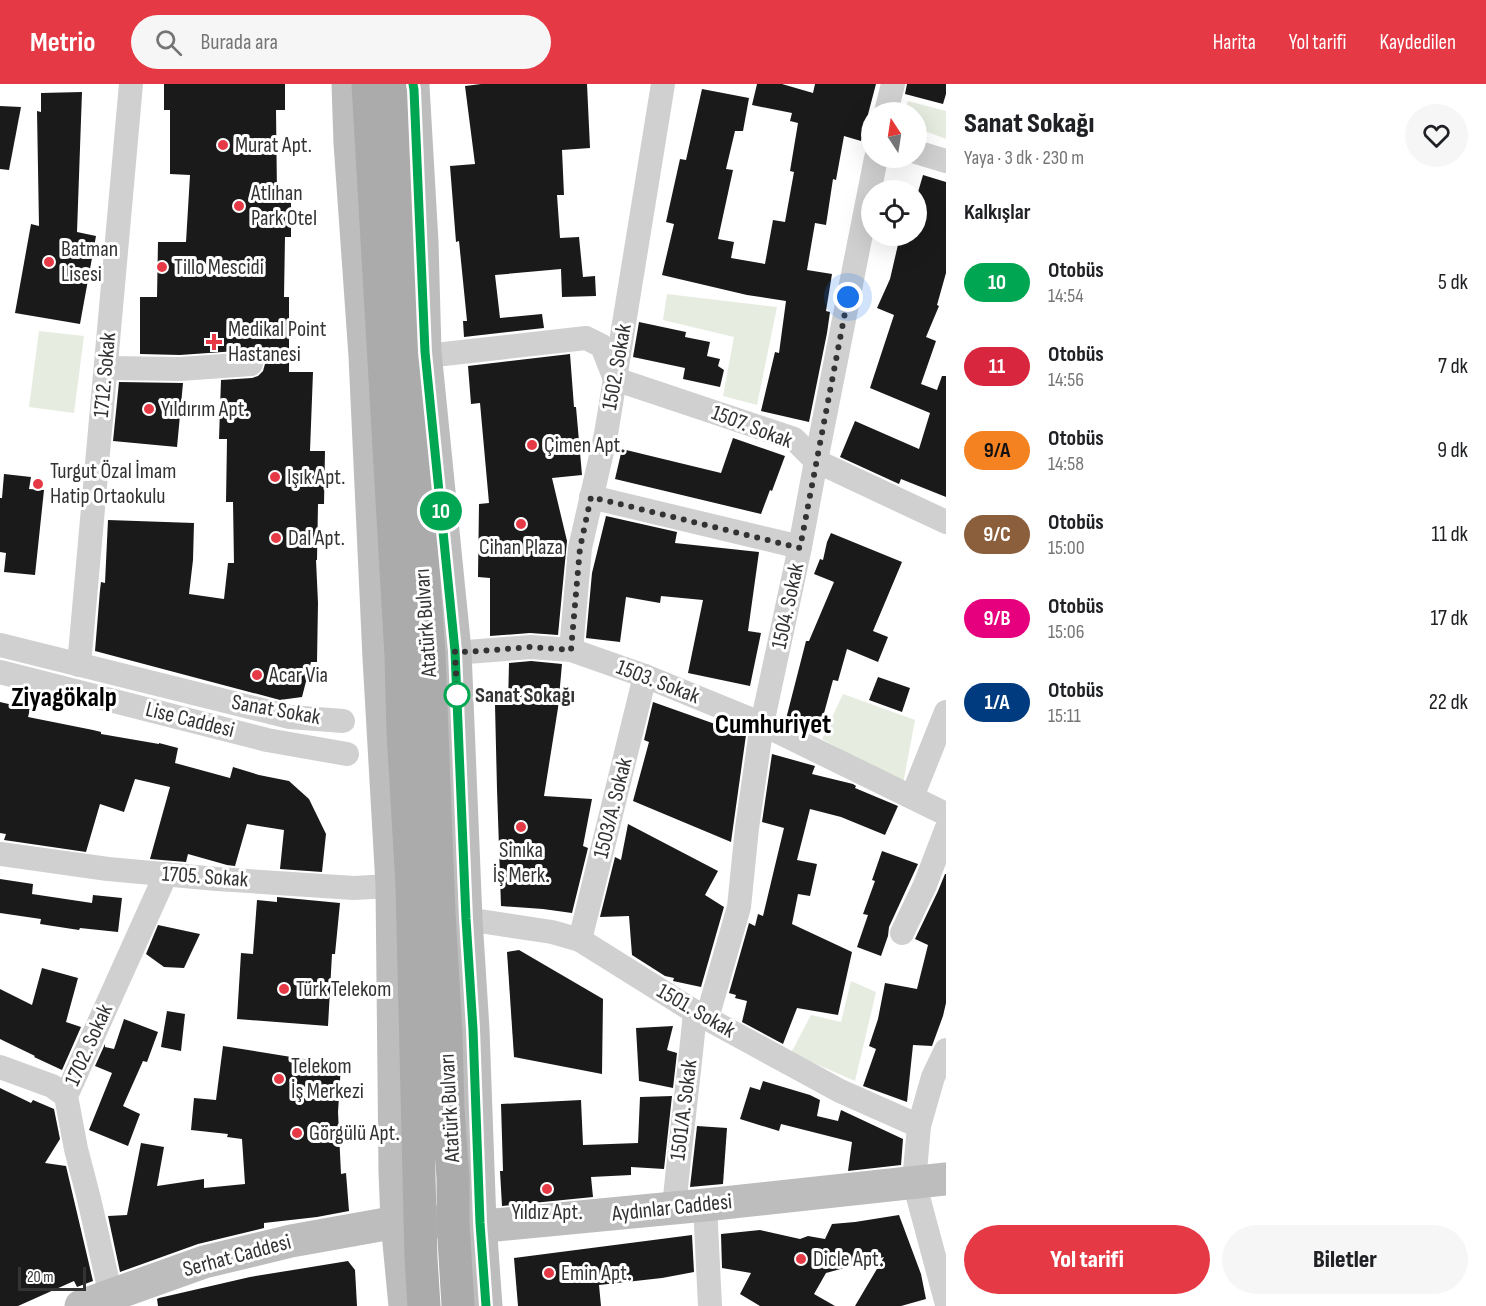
<!DOCTYPE html>
<html lang="tr">
<head>
<meta charset="utf-8">
<style>
	:root { --surface:#fff; --page:#f6f6f6; --text:#202124; --muted:#757577; --accent:#e63946 }
	body { margin:0; font-family:"Sofia Sans Condensed",sans-serif; background:var(--page); color:var(--text); height:100vh; display:flex; flex-direction:column; font-size:22px; white-space:nowrap }
	* { box-sizing:border-box; margin:0 }
	p { font-size:20px; color:var(--muted) }
	.icon { flex:none; width:33px; height:33px; fill:none; stroke:currentColor; stroke-width:2; stroke-linecap:round; stroke-linejoin:round }
	.map { position:relative; flex:1; overflow:hidden }
	.drawer { display:flex; flex-direction:column; background:var(--surface); width:540px }
	.drawer>* { flex:none }
	.badge { padding:0 12px; border-radius:20px; font-size:21px; line-height:39px }
	.needle { width:39px; rotate:348deg }
	.tools { position:absolute; left:861px; top:18px; display:grid; gap:12px }
	.tools a { display:grid; place-items:center; width:66px; height:66px; border-radius:50%; background:var(--surface); box-shadow:0 6px 24px #0002; font-size:30px }
	.scale { position:absolute; left:18px; bottom:15px; width:68px; box-sizing:border-box; padding-left:6px; border:3px solid #333; border-top:0; font-size:16px; line-height:21px; white-space:nowrap; color:#333; -webkit-text-stroke:4px #fff; paint-order:stroke }
	.you { position:absolute; width:30px; height:30px; margin:-15px; border:4px solid #fff; border-radius:50%; background:#1a73e8; box-shadow:0 0 0 9px #1a73e833 }
	.map>.badge { position:absolute; translate:-50% -50%; box-shadow:0 0 0 3px #fff }
	h2 { padding:0 18px; font-size:22px; line-height:54px }
	.round { display:grid; place-items:center; flex:none; width:63px; height:63px; border-radius:32px; background:var(--page) }
	.headline { display:flex; align-items:center; justify-content:space-between; height:102px; padding:0 18px }
	h1 { font-size:28px; font-weight:800; line-height:45px }
	.primary-button { display:flex; gap:12px; margin-top:auto; padding:12px 18px }
	.primary-button a { flex:1; height:69px; border-radius:36px; background:var(--accent); color:#fff; font-size:24px; font-weight:800; line-height:69px; text-align:center }
	.primary-button a+a { background:var(--page); color:var(--text) }
	ul { padding:0; list-style:none }
	li { display:flex; align-items:center; gap:18px; height:84px; padding:0 18px }
	li div { flex:1 }
	li b { display:block; font-size:22px }
	li em { font-style:normal }
	li .badge { min-width:66px; font-weight:700; text-align:center }
	header { display:flex; align-items:center; gap:36px; box-sizing:border-box; height:84px; padding:0 30px; background:var(--accent); color:#fff }
	header strong { font-size:28px }
	nav { display:flex; gap:33px; margin-inline-start:auto; font-size:21px }
	.search { width:420px; height:54px; background:var(--page); display:flex; align-items:center; gap:15px; box-sizing:border-box; padding:0 21px; border-radius:33px; color:var(--muted); font-size:22px }
	main { display:flex; flex:1; min-height:0 }
	.map>svg:first-child { display:block }
	.green { fill:#e6ecdf }
	.building { fill:#1a1a1a }
	.lines { fill:none; stroke-linecap:round; stroke-linejoin:round }
	.street { stroke:#d0d0d0; stroke-width:24 }
	.secondary { stroke:#bdbdbd; stroke-width:33 }
	.primary { stroke:#ababab; stroke-width:33 }
	.line-casing { stroke:#fff; stroke-width:14 }
	.line { stroke:#00a651; stroke-width:9 }
	.walk { stroke:#333; stroke-width:6; stroke-dasharray:0 10.8 }
	.poi-dot { fill:#e63946; stroke:#fff; stroke-width:2 }
	.stop-dot { fill:#fff; stroke:#00a651; stroke-width:3 }
	.labels { text-anchor:middle; dominant-baseline:central; stroke-width:6; stroke-linejoin:round; paint-order:stroke }
	.poi-label { font-size:22px; fill:#333; stroke:#fff; text-anchor:start }
	.street-label { font-size:22px; fill:#333; stroke:#fff }
	.stop-label { font-size:22px; font-weight:bold; fill:#333; stroke:#fff; text-anchor:start }
	.district-label { font-size:28px; font-weight:bold; fill:#000; stroke:#fff }
</style>
</head>
<body>
<header>
<strong>Metrio</strong>
<div class="search"><svg class="icon" aria-label="search" viewBox="0 0 24 24"><circle cx="10" cy="10" r="6"/><path d="M15 15l6 6"/></svg>Burada ara</div>
<nav><a>Harita</a><a>Yol tarifi</a><a>Kaydedilen</a></nav>
</header>
<main>
<div class="map">
<svg width="946" height="1222" viewBox="0 0 946 1222">
	<rect width="100%" height="100%" fill="#fff"/>
	<!-- green -->
	<g class="green">
		<path d="M908,17L946,27V55L917,44L916,28H904Z"/>
		<path d="M667,210L777,223L757,321L723,312L734,253L663,236Z"/>
		<path d="M39,247L84,252L74,329L29,323Z"/>
		<path d="M843,610L915,636L903,700L822,655Z"/>
		<path d="M851,897L876,908L855,997L791,969L811,931L841,938Z"/>
	</g>
	<!-- building -->
	<g class="building">
		<path d="M164,0H285V26H276L277,111L291,112V153H285L284,213H289V288H313L310,367H325L324,420H318L317,476H316L318,519L317,578H311L302,613L280,616L95,567L100,506L101,498L105,499L108,436L194,439L193,476L189,510L224,515L228,479H234L233,418H226L227,355H219L221,296L252,294L258,292L263,287L265,280L262,272L258,268L251,266L180,271L140,270V213H157L158,158H186L190,91L170,90V26H164Z"/>
		<path d="M481,0H587L590,64L562,66L564,111H557L560,154L579,153L583,193L595,192L596,212L562,213L561,185L495,191L500,234L542,230L544,244L464,253L463,237H467L459,157L456,158L450,82L475,80L465,2Z"/>
		<path d="M757,0H782L813,9L815,0H876L861,57L844,52L836,96L833,95L826,141L815,139L807,186L832,190L826,227L830,228L827,249L809,338L761,327L775,268L779,269L786,217L747,211L662,191L674,140L666,138L680,75L686,76L702,5L749,14L743,47H735L726,85L733,86L718,155L734,158L731,174L765,180L773,136L785,138L794,88L790,87L798,39L790,37L792,29L752,21Z"/>
		<path d="M907,0H946V10L943,20L905,10Z"/>
		<path d="M82,8L77,148L96,152L80,240L15,229L31,140L39,142L37,27L41,28V9Z"/>
		<path d="M0,22L21,23L9,86L0,85Z"/>
		<path d="M923,91L946,98V189L937,221L939,222L926,253L936,257L921,300L937,306L942,292H946V413L901,395L899,400L840,373L855,337L919,365L930,329L870,304L894,231L877,224L890,195L900,152H916V115Z"/>
		<path d="M639,238L686,248L685,253L710,258L707,272L720,275L718,282L724,286L720,303L683,295L685,284L633,273Z"/>
		<path d="M570,270L574,323H576L582,391L552,394L567,457L558,551L530,549L490,552V494L478,493L479,420L489,419L480,319L471,320L468,282Z"/>
		<path d="M119,298L183,299L177,363L113,357Z"/>
		<path d="M733,354L785,372L772,407L770,406L761,430L615,395L622,365L721,389Z"/>
		<path d="M4,390L31,393L29,405L44,406L35,491L4,488L6,469L0,468V414H2Z"/>
		<path d="M606,432L677,448L675,459L759,468L748,547L761,549L750,602L688,589L703,516L661,512L660,519L626,513L620,558L586,554L592,489Z"/>
		<path d="M831,449L902,478L873,547L888,553L878,578L847,565L838,597L833,596L820,644L786,635L806,557H809L834,498L814,490L820,475L823,476L827,458Z"/>
		<path d="M531,577L562,580L558,624L544,712L592,715L583,762L588,764L572,829L543,825L501,822L497,705L495,621H508L509,579Z"/>
		<path d="M878,593L910,604L902,628L869,616Z"/>
		<path d="M0,618L30,625L28,633L93,646L101,648V650L159,660V659L178,664L175,679L230,694L233,683L259,691L289,697L309,715L326,750L322,788L280,785L284,746L247,740L235,782L227,781L188,770L186,778L150,775L170,703L135,695L124,728L100,720L86,768L4,756L6,750L0,749Z"/>
		<path d="M653,618L746,651L731,758L633,717L649,658L644,656Z"/>
		<path d="M772,670L815,682L812,690L853,700L856,702L855,704L898,722L885,751L841,733L810,725L797,776L817,780L810,812L798,810L792,840L852,868L838,931L797,924L783,960L742,938L747,917L735,914L736,911L729,909L749,839L755,842L758,830L763,832L784,744L762,738Z"/>
		<path d="M628,740L718,787L705,811L724,823L701,903L673,897L674,894L665,892L632,871L629,832L600,833L615,773L621,776Z"/>
		<path d="M882,767L918,780L889,843L888,852L881,872L857,863L868,831L863,830L875,797L872,796Z"/>
		<path d="M945,790H946V919L943,932L932,962L913,961L907,1018L863,1002L876,965L869,962L878,935L885,899L917,905L928,861L915,855L938,807Z"/>
		<path d="M0,795L33,800L32,810L92,819L93,811L122,814L118,848L80,844L79,846L40,840L41,835L0,829Z"/>
		<path d="M277,813L340,819L335,870H332L328,942L237,935L241,869L253,870L257,816L277,818Z"/>
		<path d="M158,841L200,850L184,884L164,883L146,870Z"/>
		<path d="M519,866L603,915L602,990L514,973L507,868Z"/>
		<path d="M42,884L78,894L66,938L81,943L62,986L34,973L35,972L0,955V905L32,921Z"/>
		<path d="M167,927L185,930L181,967L161,963Z"/>
		<path d="M124,935L158,948L147,978L143,977L123,1022L140,1030L128,1062L89,1046L112,989L95,982L105,960V963L114,965Z"/>
		<path d="M673,942L667,966L677,969L673,1004L639,997L636,944Z"/>
		<path d="M223,962L341,981L338,1028L341,1090L346,1089L349,1127L317,1133L264,1139V1144L198,1160L120,1188L108,1132L127,1131L141,1059L164,1063L157,1102L204,1095V1104L245,1100L242,1055L227,1053L228,1050L191,1046L194,1014L216,1016Z"/>
		<path d="M763,997L810,1011L820,1016L817,1032L838,1037L841,1026L903,1055L901,1081L848,1087L852,1058L781,1040L779,1047L740,1035L750,1003L760,1006Z"/>
		<path d="M0,1004L31,1019L33,1016L54,1025L60,1055L45,1079L66,1082L93,1197L77,1203L74,1197L18,1222H0Z"/>
		<path d="M672,1012L664,1085L631,1083V1091L591,1093L593,1113L502,1122L500,1087H503L501,1020L581,1016L583,1061L638,1059L640,1013Z"/>
		<path d="M697,1042L727,1044L723,1100L690,1103Z"/>
		<path d="M899,1131L921,1190L926,1215L901,1222H855L884,1173L826,1189L814,1210L835,1222H760L740,1210L751,1189L722,1184L721,1150L760,1146L800,1155L808,1152L825,1155L832,1140L855,1138Z"/>
		<path d="M692,1151L694,1188L662,1194L599,1201L601,1222H518L514,1174Z"/>
		<path d="M348,1177L355,1186L357,1222H158L157,1215L159,1214L250,1193Z"/>
	</g>
	<g class="lines">
		<!-- street -->
		<g class="street">
			<path d="M886,28L893,0"/>
			<path d="M916,68L946,77"/>
			<path d="M444,270L586,254L602,262L615,295L794,355L816,377L946,438"/>
			<path d="M106,284L180,285L251,280"/>
			<path d="M591,413L800,463"/>
			<path d="M0,561L290,633L343,637"/>
			<path d="M571,566L580,464L606,350L663,0"/>
			<path d="M455,567L467,568L531,563L571,566L645,592L762,640L946,730"/>
			<path d="M79,581L131,0"/>
			<path d="M0,588L267,656L347,670"/>
			<path d="M912,713L946,628"/>
			<path d="M0,770L108,785L217,795L354,804L407,801"/>
			<path d="M466,835L552,848L580,856L695,928L840,1007L919,1042"/>
			<path d="M902,849L925,801L946,746"/>
			<path d="M580,856L645,592"/>
			<path d="M707,934L739,823L747,744L762,640L800,463L816,377L876,74"/>
			<path d="M946,966L933,993L919,1042L914,1098L946,1217"/>
			<path d="M0,983L52,1002L66,1012"/>
			<path d="M705,1121L710,1222"/>
			<path d="M674,1124C680,1059 689,994 695,928"/>
			<path d="M111,1212L89,1115L76,1065L66,1012L166,790"/>
		</g>
		<!-- secondary -->
		<g class="secondary">
			<path d="M348,0L350,59L365,272L379,574L392,801L395,1088L397,1138L405,1222"/>
			<path d="M413,2L422,158L425,268L455,567L466,835L473,945L480,1139L486,1222"/>
			<path d="M81,1222L204,1178L291,1157L397,1138H453L487,1139L496,1141L705,1121L946,1095"/>
		</g>
		<!-- primary -->
		<g class="primary">
			<path d="M368,0L401,572L403,648L412,801L421,1174L424,1222"/>
			<path d="M398,0L408,269L429,571L439,829L446,950L448,1026L453,1094V1138L458,1222"/>
		</g>
	</g>
	<g class="lines">
		<defs>
			<path id="line" d="M413,0L414,6L425,268L455,567L466,835L473,945L480,1139L486,1222"/>
		</defs>
		<!-- line casing -->
		<use href="#line" class="line-casing"/>
		<!-- line -->
		<use href="#line" class="line"/>
		<!-- walk -->
		<path class="walk" d="M457,611L455,567L467,568L531,563L571,566L580,464L591,413L800,464L848,213"/>
	</g>
	<!-- markers -->
	<g class="poi-dot">
		<circle cx="223" cy="61" r="6"/>
		<circle cx="239" cy="122" r="6"/>
		<circle cx="49" cy="178" r="6"/>
		<circle cx="162" cy="183" r="6"/>
		<path d="M211 249h6v6h6v6h-6v6h-6v-6h-6v-6h6z"/>
		<circle cx="149" cy="325" r="6"/>
		<circle cx="532" cy="361" r="6"/>
		<circle cx="275" cy="393" r="6"/>
		<circle cx="38" cy="400" r="6"/>
		<circle cx="521" cy="440" r="6"/>
		<circle cx="276" cy="454" r="6"/>
		<circle cx="257" cy="591" r="6"/>
		<circle cx="521" cy="743" r="6"/>
		<circle cx="284" cy="905" r="6"/>
		<circle cx="279" cy="995" r="6"/>
		<circle cx="297" cy="1049" r="6"/>
		<circle cx="547" cy="1105" r="6"/>
		<circle cx="801" cy="1175" r="6"/>
		<circle cx="549" cy="1189" r="6"/>
	</g>
	<circle class="stop-dot" cx="457" cy="611" r="12"/>
	<g class="labels">
		<!-- poi labels -->
		<g class="poi-label">
			<text x="235" y="61">Murat Apt.</text>
			<text x="251" y="109">Atlıhan<tspan x="251" dy="25">Park Otel</tspan></text>
			<text x="61" y="165">Batman<tspan x="61" dy="25">Lisesi</tspan></text>
			<text x="174" y="183">Tillo Mescidi</text>
			<text x="228" y="245">Medikal Point<tspan x="228" dy="25">Hastanesi</tspan></text>
			<text x="161" y="325">Yıldırım Apt.</text>
			<text x="544" y="361">Çimen Apt.</text>
			<text x="50" y="387">Turgut Özal İmam<tspan x="50" dy="25">Hatip Ortaokulu</tspan></text>
			<text x="287" y="393">Işık Apt.</text>
			<text x="288" y="454">Dal Apt.</text>
			<text x="521" y="463" text-anchor="middle">Cihan Plaza</text>
			<text x="269" y="591">Acar Via</text>
			<text x="521" y="766" text-anchor="middle">Sinıka<tspan x="521" dy="25">İş Merk.</tspan></text>
			<text x="296" y="905">Türk Telekom</text>
			<text x="291" y="982">Telekom<tspan x="291" dy="25">İş Merkezi</tspan></text>
			<text x="309" y="1049">Görgülü Apt.</text>
			<text x="547" y="1128" text-anchor="middle">Yıldız Apt.</text>
			<text x="813" y="1175">Dicle Apt.</text>
			<text x="561" y="1189">Emin Apt.</text>
		</g>
		<!-- street labels -->
		<g class="street-label">
			<text transform="translate(617 283) rotate(-80)">1502. Sokak</text>
			<text transform="translate(105 291) rotate(-85)">1712. Sokak</text>
			<text transform="translate(752 343) rotate(21)">1507. Sokak</text>
			<text transform="translate(788 522) rotate(-78)">1504. Sokak</text>
			<text transform="translate(426 539) rotate(-94)">Atatürk Bulvarı</text>
			<text transform="translate(658 598) rotate(21)">1503. Sokak</text>
			<text transform="translate(276 626) rotate(10)">Sanat Sokak</text>
			<text transform="translate(190 636) rotate(14)">Lise Caddesi</text>
			<text transform="translate(613 724) rotate(-76)">1503/A. Sokak</text>
			<text transform="translate(205 793) rotate(4)">1705. Sokak</text>
			<text transform="translate(696 927) rotate(30)">1501. Sokak</text>
			<text transform="translate(89 961) rotate(-66)">1702. Sokak</text>
			<text transform="translate(450 1024) rotate(-93)">Atatürk Bulvarı</text>
			<text transform="translate(684 1026) rotate(-83)">1501/A. Sokak</text>
			<text transform="translate(672 1124) rotate(-6)">Aydınlar Caddesi</text>
			<text transform="translate(237 1172) rotate(-15)">Serhat Caddesi</text>
		</g>
		<!-- stop labels -->
		<g class="stop-label">
			<text x="475" y="611">Sanat Sokağı</text>
		</g>
		<!-- district labels -->
		<g class="district-label">
			<text x="64" y="613">Ziyagökalp</text>
			<text x="773" y="640">Cumhuriyet</text>
		</g>
	</g>
</svg>
<div class="tools">
<a><svg class="needle" viewBox="-14 -14 28 28"><path d="M0-13l5 13h-10z" fill="#e53935"/><path d="M0 13l5-13h-10z" fill="#757577"/></svg></a>
<a><svg class="icon" aria-label="locate" viewBox="0 0 24 24"><circle cx="12" cy="12" r="6"/><path d="M12 2v4M12 18v4M2 12h4M18 12h4"/></svg></a>
</div>
<div class="scale">20 m</div>
<div class="you" style="left:848px;top:213px"></div>
<b class="badge" style="left:441px;top:427px;background:#00a651;color:#fff">10</b>
</div>
<section class="drawer">
<div class="headline"><div><h1>Sanat Sokağı</h1><p>Yaya · 3 dk · 230 m</p></div><a class="round"><svg class="icon" aria-label="heart" viewBox="0 0 24 24"><path d="M12 20l-8-8c-3-5 5-10 8-4 3-6 11-1 8 4z"/></svg></a></div>
<h2>Kalkışlar</h2>
<ul>
<li><span class="badge" style="background:#00a651;color:#fff">10</span><div><b>Otobüs</b><p>14:54</p></div><em>5 dk</em></li>
<li><span class="badge" style="background:#d7263d;color:#fff">11</span><div><b>Otobüs</b><p>14:56</p></div><em>7 dk</em></li>
<li><span class="badge" style="background:#f58220;color:#111">9/A</span><div><b>Otobüs</b><p>14:58</p></div><em>9 dk</em></li>
<li><span class="badge" style="background:#8b5e3c;color:#fff">9/C</span><div><b>Otobüs</b><p>15:00</p></div><em>11 dk</em></li>
<li><span class="badge" style="background:#e6007e;color:#fff">9/B</span><div><b>Otobüs</b><p>15:06</p></div><em>17 dk</em></li>
<li><span class="badge" style="background:#003b80;color:#fff">1/A</span><div><b>Otobüs</b><p>15:11</p></div><em>22 dk</em></li>
</ul>
<div class="primary-button"><a>Yol tarifi</a><a>Biletler</a></div>
</section>
</main>
</body>
</html>
